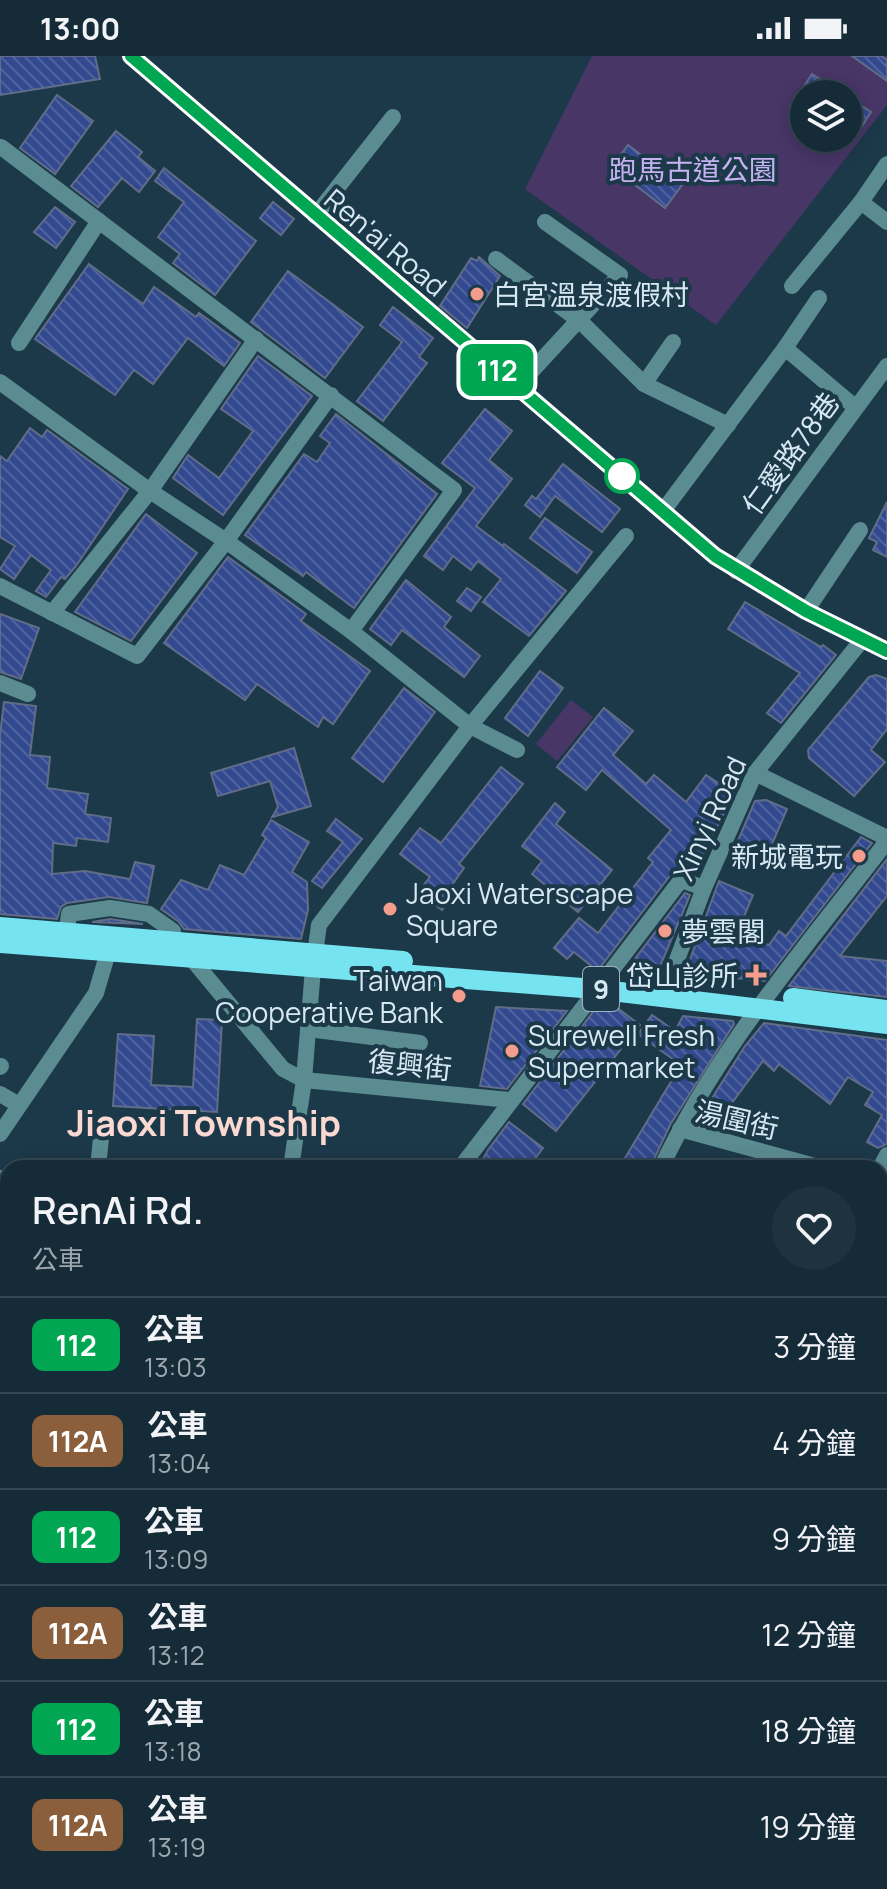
<!DOCTYPE html>
<html lang="zh-TW">
<head>
<meta charset="utf-8">
<style>
	:root { --surface:#152b38; --page:#1e3340; --text:#f1f3f6; --muted:#9da7ae; --line:#344753 }
	body { margin:0; font-family:Manrope,"Noto Sans TC",sans-serif; background:var(--page); color:var(--text); height:100vh; display:flex; flex-direction:column; font-size:30px; white-space:nowrap }
	* { box-sizing:border-box; margin:0 }
	p { font-size:26px; color:var(--muted) }
	.icon { flex:none; width:44px; height:44px; fill:none; stroke:currentColor; stroke-width:2; stroke-linecap:round; stroke-linejoin:round }
	.map { position:relative; flex:1; overflow:hidden }
	.details { position:absolute; left:0px; top:1104px; width:888px; height:730px; display:flex; flex-direction:column; background:var(--surface); border-radius:24px 24px 0 0; box-shadow:0 4px 20px #0003,0 0 0 2px var(--line) }
	.details>* { flex:none }
	.badge { padding:0 16px; border-radius:12px; font-size:28px; line-height:52px }
	.fabs { position:absolute; left:790px; top:24px; display:grid; gap:16px }
	.fabs a { display:grid; place-items:center; width:72px; height:72px; border-radius:50%; background:var(--surface); box-shadow:0 4px 20px #0003,0 0 0 2px var(--line); font-size:40px }
	.map>.badge { position:absolute; translate:-50% -50%; box-shadow:0 0 0 4px #fff }
	.round { display:grid; place-items:center; flex:none; width:84px; height:84px; border-radius:42px; background:var(--page) }
	.headline { display:flex; align-items:center; justify-content:space-between; height:136px; padding:0 32px }
	h1 { font-size:38px; font-weight:600; line-height:60px }
	ul { padding:0; list-style:none }
	li { display:flex; align-items:center; gap:24px; height:96px; padding:0 32px; border-top:2px solid var(--line) }
	li div { flex:1 }
	li b { display:block; font-size:30px }
	li em { font-style:normal }
	li .badge { min-width:88px; font-weight:700; text-align:center }
	.status { display:flex; justify-content:space-between; align-items:center; height:56px; padding:0 40px; background:var(--surface); direction:ltr }
	.status svg { height:22px; fill:currentColor }
	.map>svg:first-child { display:block }
	.built { fill:#1e4359 }
	.park { fill:#483667; fill-rule:evenodd }
	.lines { fill:none; stroke-linecap:round; stroke-linejoin:round }
	.stream { stroke:#0d1d18; stroke-width:4 }
	.canal { stroke:#0d1d18; stroke-width:14 }
	.building { fill:url(#building-back-hatch); stroke:#616d88; stroke-width:2 }
	.minor { stroke:#5b8c92; stroke-width:16 }
	.major { stroke:#76e3f0; stroke-width:20 }
	.rail-casing { stroke:#b4c7d3; stroke-width:7 }
	.rail { stroke:#1c394a; stroke-width:4; stroke-dasharray:12; stroke-linecap:butt }
	.line-casing { stroke:#fff; stroke-width:18 }
	.line { stroke:#00a651; stroke-width:12 }
	.poi-dot { fill:#f49d8c; stroke:#1c394a; stroke-width:3 }
	.stop-dot { fill:#fff; stroke:#00a651; stroke-width:4 }
	.labels { text-anchor:middle; dominant-baseline:central; stroke-width:8; stroke-linejoin:round; paint-order:stroke }
	.shield { fill:#1c394a; stroke:#9fb4c0; stroke-width:2 }
	.shield-label { font-size:26px; font-weight:bold; fill:#d7e8f3 }
	.park-label { font-size:28px; fill:#c6b2f1; stroke:#1c394a }
	.street-label { font-size:28px; fill:#d7e8f3; stroke:#1c394a }
	.poi-label { font-size:28px; fill:#d7e8f3; stroke:#1c394a; text-anchor:start }
	.district-label { font-size:36px; font-weight:bold; fill:#fbd9d2; stroke:#1c394a }
</style>
</head>
<body>
<div class="status"><b>13:00</b><svg viewBox="0 0 49 12"><path d="M0 12V9h3v3zM5 12V6h3v6zM10 12V3h3v9zM15 12V0h3v12zM26 1h20v11H26zM47 4h2v5h-2z"/></svg></div>
<div class="map">
<svg width="887" height="1833" viewBox="0 0 887 1833">
	<defs>
		<pattern id="building-back-hatch" width="6" height="6" patternUnits="userSpaceOnUse" patternTransform="scale(2)"><rect width="6" height="6" fill="#32498f"/><path d="M-1 5l2 2M0 0l6 6M5-1l2 2" fill="none" stroke="#4f639f"/></pattern>
	</defs>
	<rect width="100%" height="100%" fill="#1c394a"/>
	<!-- built -->
	<path class="built" d="M880,1583L887,1586V1719L880,1716Z"/>
	<!-- park -->
	<g class="park">
		<path d="M592,0H887V49L716,269L525,133ZM804,38H848V82H804Z"/>
		<path d="M571,644L593,661L557,705L536,688Z"/>
	</g>
	<g class="lines">
		<!-- stream -->
		<g class="stream">
			<path d="M0,1356L8,1372"/>
			<path d="M617,1826L618,1833"/>
		</g>
		<!-- canal -->
		<g class="canal">
			<path d="M880,1228L887,1205"/>
			<path d="M880,1728L887,1731"/>
		</g>
	</g>
	<!-- building -->
	<g class="building">
		<path d="M0,0H95L100,23L0,39Z"/>
		<path d="M852,0H881L887,4V25Z"/>
		<path d="M812,18L843,38H812L803,32Z"/>
		<path d="M57,39L93,65L55,118L20,92Z"/>
		<path d="M848,41L871,56L862,70L848,61Z"/>
		<path d="M116,75L142,96L138,101L155,115L139,136L122,122L98,151L71,130Z"/>
		<path d="M628,89L682,129L665,152L612,111Z"/>
		<path d="M164,112L256,185L215,239L173,207L180,198L158,181L184,146L155,125Z"/>
		<path d="M273,146L294,163L281,179L260,162Z"/>
		<path d="M55,151L75,166L56,192L34,176Z"/>
		<path d="M479,201L500,220L467,272L440,250L471,202L477,205Z"/>
		<path d="M89,208L143,248L154,231L196,261L199,257L240,287L224,310L188,282L153,328L134,314L115,339L35,283Z"/>
		<path d="M288,215L363,271L325,322L251,266Z"/>
		<path d="M393,251L433,282L419,301L427,307L383,365L357,345L402,286L380,269Z"/>
		<path d="M258,300L312,340L223,459L173,422L188,399L219,422L253,375L221,353Z"/>
		<path d="M485,353L512,375L489,404L512,423L476,470L503,490L504,488L566,535L529,580L483,546L501,523L478,505L471,514L453,500L443,514L424,500L475,432L442,407Z"/>
		<path d="M336,358L437,438L354,552L306,516L303,520L245,479L304,398L317,406L330,387L320,380Z"/>
		<path d="M30,372L42,381L47,374L128,433L76,510L65,523L61,521L46,541L36,535L51,514L31,499L14,523L0,513L15,490L0,481V400L7,405Z"/>
		<path d="M563,408L620,453L602,476L555,440L540,461L525,449L532,440L536,443Z"/>
		<path d="M887,446V501L873,494L877,486L869,482Z"/>
		<path d="M146,458L197,497L131,585L75,556Z"/>
		<path d="M545,462L592,496L577,517L530,482Z"/>
		<path d="M228,501L306,558L301,565L370,615L333,668L323,661L318,671L257,628L245,644L164,587Z"/>
		<path d="M406,524L451,561L444,571L480,600L464,621L402,574L391,589L370,573Z"/>
		<path d="M467,532L481,541L471,555L457,545Z"/>
		<path d="M745,546L821,591L823,589L836,599L781,667L767,657L800,617L728,573Z"/>
		<path d="M0,558L39,572L21,623L0,616Z"/>
		<path d="M540,615L563,632L528,680L505,662Z"/>
		<path d="M876,619L887,623V673L871,694L885,706L854,740L809,702L808,694L869,621Z"/>
		<path d="M404,632L435,656L383,726L352,702Z"/>
		<path d="M4,646L36,650L30,699L50,701L47,732L88,738L85,758L111,762L108,786L77,782L76,790L53,787L52,818L85,815L130,823L135,806L154,810L147,847L109,841L67,847L61,851L57,863L0,858V679Z"/>
		<path d="M604,652L633,675L613,699L646,728L654,719L686,746L706,719L734,737L694,817L679,813L672,817L599,913L594,912L574,896L567,903L554,892L579,862L598,877L653,806L648,802L671,774L602,714L586,734L557,711Z"/>
		<path d="M294,692L311,750L272,761L278,751L270,725L218,740L211,717Z"/>
		<path d="M501,711L523,728L459,808L464,812L452,829L457,833L442,854L418,836L430,821L400,798L420,772L441,787Z"/>
		<path d="M766,744L787,753L767,800L737,787L755,745Z"/>
		<path d="M555,747L565,756L556,768L612,814L578,856L532,818L542,805L522,790Z"/>
		<path d="M336,763L362,783L322,832L312,825L343,786L327,775Z"/>
		<path d="M271,764L309,786L292,816L307,826L308,854L301,883L184,873L179,866L161,853L181,824L208,834L220,809L244,819L266,782L262,779Z"/>
		<path d="M861,781L872,787L765,925L696,918L688,909L719,825L753,839L736,880L769,889L779,875L786,880Z"/>
		<path d="M887,803V840L840,900L887,905V941L789,930Z"/>
		<path d="M685,837L690,839L661,908L651,914L628,912Z"/>
		<path d="M110,863L143,868L92,866Z"/>
		<path d="M604,950L616,951L640,969L556,1075L523,1048L596,952Z"/>
		<path d="M496,951L567,955L507,1033L480,1030Z"/>
		<path d="M652,959L675,975L683,960L733,965L734,968L670,1069L650,1112H619L681,1009L638,978Z"/>
		<path d="M197,963L222,964L217,1056L113,1050L118,978L154,980L151,1029L193,1031Z"/>
		<path d="M764,967L887,984V1088L878,1092L867,1086L882,1059L865,1049L873,1036L848,1021L830,1048L779,1008L774,1015L763,1005L714,1071L697,1066L745,990Z"/>
		<path d="M509,1066L543,1092L528,1112H478L488,1094Z"/>
	</g>
	<g class="lines">
		<!-- minor -->
		<g class="minor">
			<path d="M131,0L715,500L806,555L887,595"/>
			<path d="M1,91L454,434L351,575"/>
			<path d="M861,146L887,166"/>
			<path d="M315,160L393,61"/>
			<path d="M496,203L580,265L644,328L728,369"/>
			<path d="M792,230L861,146L887,108"/>
			<path d="M19,287L99,165"/>
			<path d="M785,292L819,242"/>
			<path d="M0,326L150,435L226,485L351,575L470,670L517,694"/>
			<path d="M644,328L673,286"/>
			<path d="M517,331L620,219L545,166"/>
			<path d="M663,455L785,292L855,351"/>
			<path d="M736,515L887,310"/>
			<path d="M0,530L137,600L226,485L331,339"/>
			<path d="M806,555L860,474"/>
			<path d="M52,557L150,435L256,283"/>
			<path d="M0,627L28,638"/>
			<path d="M755,717L887,782"/>
			<path d="M65,888L69,858L110,852L149,858L173,875L174,895"/>
			<path d="M192,894L191,902L283,1013L304,1024L510,1044"/>
			<path d="M663,941L704,832L755,717L862,584"/>
			<path d="M308,973L420,987"/>
			<path d="M0,1011L1,1010"/>
			<path d="M0,1038L19,1049"/>
			<path d="M92,1072H102L98,1112"/>
			<path d="M680,1073L822,1112"/>
			<path d="M0,1078L96,937L111,886"/>
			<path d="M291,1112L304,1024L313,912L319,869L470,670L626,480"/>
			<path d="M460,1112L681,824L704,832"/>
			<path d="M661,1112C717,992 807,890 887,785"/>
			<path d="M880,1112L887,1099"/>
			<path d="M0,1122H8"/>
			<path d="M880,1172L887,1162"/>
			<path d="M880,1310L887,1313"/>
			<path d="M0,1374L8,1391"/>
			<path d="M880,1410L887,1404"/>
			<path d="M880,1468L887,1462"/>
			<path d="M880,1500L887,1503"/>
			<path d="M880,1745L887,1748"/>
			<path d="M144,1826L146,1833"/>
			<path d="M434,1833L444,1826"/>
		</g>
		<!-- major -->
		<g class="major">
			<path d="M0,871L403,905"/>
			<path d="M0,887L595,933L887,968"/>
			<path d="M793,942L887,954"/>
		</g>
		<defs>
			<g id="rail">
				<path d="M0,1247L8,1249"/>
				<path d="M880,1591L887,1594"/>
				<path d="M880,1608L887,1612"/>
				<path d="M880,1643L887,1646"/>
			</g>
		</defs>
		<!-- rail casing -->
		<use href="#rail" class="rail-casing"/>
		<!-- rail -->
		<use href="#rail" class="rail"/>
	</g>
	<g class="lines">
		<defs>
			<path id="line" d="M131,0L715,500L806,555L887,595"/>
		</defs>
		<!-- line casing -->
		<use href="#line" class="line-casing"/>
		<!-- line -->
		<use href="#line" class="line"/>
	</g>
	<!-- markers -->
	<g class="poi-dot">
		<circle cx="477" cy="238" r="8"/>
		<circle cx="859" cy="800" r="8"/>
		<circle cx="390" cy="853" r="8"/>
		<circle cx="665" cy="875" r="8"/>
		<path d="M752 907h8v8h8v8h-8v8h-8v-8h-8v-8h8z"/>
		<circle cx="459" cy="940" r="8"/>
		<circle cx="512" cy="995" r="8"/>
	</g>
	<circle class="stop-dot" cx="622" cy="420" r="16"/>
	<g class="labels">
		<!-- shield labels -->
		<rect class="shield" x="583" y="911" width="36" height="44" rx="6"/>
		<g class="shield-label">
			<text x="601" y="933">9</text>
		</g>
		<!-- park labels -->
		<g class="park-label">
			<text x="693" y="113">跑馬古道公園</text>
		</g>
		<!-- street labels -->
		<g class="street-label">
			<text transform="translate(386 186) rotate(40)">Ren'ai Road</text>
			<text transform="translate(790 397) rotate(-54)">仁愛路78巷</text>
			<text transform="translate(709 762) rotate(-65)">Xinyi Road</text>
			<text transform="translate(410 1008) rotate(6)">復興街</text>
			<text transform="translate(737 1063) rotate(13)">湯圍街</text>
		</g>
		<!-- poi labels -->
		<g class="poi-label">
			<text x="493" y="238">白宮溫泉渡假村</text>
			<text x="843" y="800" text-anchor="end">新城電玩</text>
			<text x="406" y="837">Jaoxi Waterscape<tspan x="406" dy="32">Square</tspan></text>
			<text x="681" y="875">夢雲閣</text>
			<text x="738" y="919" text-anchor="end">岱山診所</text>
			<text x="443" y="924" text-anchor="end">Taiwan<tspan x="443" dy="32">Cooperative Bank</tspan></text>
			<text x="528" y="979">Surewell Fresh<tspan x="528" dy="32">Supermarket</tspan></text>
		</g>
		<!-- district labels -->
		<g class="district-label">
			<text x="204" y="1066">Jiaoxi Township</text>
		</g>
	</g>
</svg>
<div class="fabs">
<a><svg class="icon" aria-label="layers" viewBox="0 0 24 24"><path d="M12 4l9 5-9 5-9-5zM3 14l9 5 9-5"/></svg></a>
</div>
<b class="badge" style="left:497px;top:314px;background:#00a651;color:#fff">112</b>
<section class="details">
<div class="headline"><div><h1>RenAi Rd.</h1><p>公車</p></div><a class="round"><svg class="icon" aria-label="heart" viewBox="0 0 24 24"><path d="M12 20l-8-8c-3-5 5-10 8-4 3-6 11-1 8 4z"/></svg></a></div>
<ul>
<li><span class="badge" style="background:#00a651;color:#fff">112</span><div><b>公車</b><p>13:03</p></div><em>3 分鐘</em></li>
<li><span class="badge" style="background:#8b5e3c;color:#fff">112A</span><div><b>公車</b><p>13:04</p></div><em>4 分鐘</em></li>
<li><span class="badge" style="background:#00a651;color:#fff">112</span><div><b>公車</b><p>13:09</p></div><em>9 分鐘</em></li>
<li><span class="badge" style="background:#8b5e3c;color:#fff">112A</span><div><b>公車</b><p>13:12</p></div><em>12 分鐘</em></li>
<li><span class="badge" style="background:#00a651;color:#fff">112</span><div><b>公車</b><p>13:18</p></div><em>18 分鐘</em></li>
<li><span class="badge" style="background:#8b5e3c;color:#fff">112A</span><div><b>公車</b><p>13:19</p></div><em>19 分鐘</em></li>
</ul>
</section>
</div>
</body>
</html>
